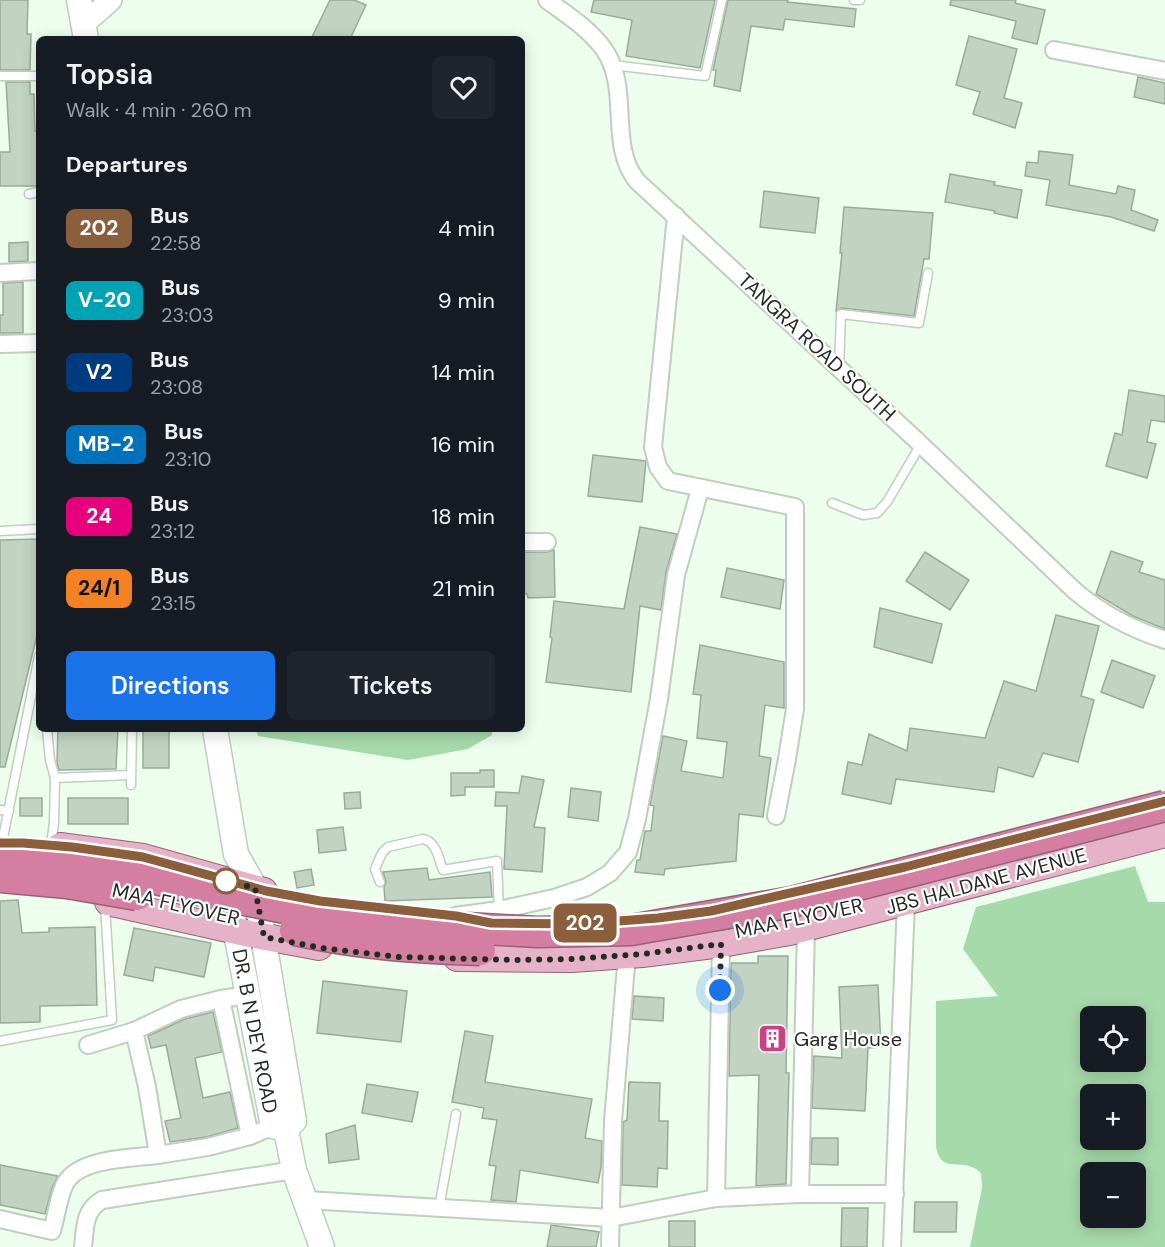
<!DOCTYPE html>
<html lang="en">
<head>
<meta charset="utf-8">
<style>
	:root { --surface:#171b24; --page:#20242c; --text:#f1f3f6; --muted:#9ea1a6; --accent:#1a73e8 }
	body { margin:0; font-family:"DM Sans",sans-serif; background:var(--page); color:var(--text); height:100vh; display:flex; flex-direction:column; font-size:22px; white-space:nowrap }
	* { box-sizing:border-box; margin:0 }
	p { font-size:20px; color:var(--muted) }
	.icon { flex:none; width:33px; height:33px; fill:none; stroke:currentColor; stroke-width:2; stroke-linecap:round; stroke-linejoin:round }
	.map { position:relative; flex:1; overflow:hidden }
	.drawer { position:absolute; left:36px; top:36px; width:489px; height:696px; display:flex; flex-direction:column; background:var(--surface); border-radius:9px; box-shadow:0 3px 15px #0003 }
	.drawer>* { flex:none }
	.badge { padding:0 12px; border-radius:9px; font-size:21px; line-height:39px }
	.fabs { position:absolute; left:1080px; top:1006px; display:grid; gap:12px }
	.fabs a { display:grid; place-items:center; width:66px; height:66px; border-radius:9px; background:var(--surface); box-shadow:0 3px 15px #0003; font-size:30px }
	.you { position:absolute; width:30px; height:30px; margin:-15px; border:4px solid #fff; border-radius:50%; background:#1a73e8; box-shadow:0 0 0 9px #1a73e833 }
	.map>.badge { position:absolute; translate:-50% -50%; box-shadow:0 0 0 3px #fff }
	h2 { padding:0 30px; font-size:22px; line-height:54px }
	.round { display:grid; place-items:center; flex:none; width:63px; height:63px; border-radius:9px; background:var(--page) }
	.head { display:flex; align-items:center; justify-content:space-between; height:102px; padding:0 30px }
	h1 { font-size:28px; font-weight:600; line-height:45px }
	.cta { display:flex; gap:12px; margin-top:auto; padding:12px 30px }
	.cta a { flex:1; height:69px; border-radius:9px; background:var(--accent); color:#fff; font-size:24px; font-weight:600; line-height:69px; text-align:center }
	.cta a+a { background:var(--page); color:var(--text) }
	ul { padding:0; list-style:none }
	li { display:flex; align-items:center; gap:18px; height:72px; padding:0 30px }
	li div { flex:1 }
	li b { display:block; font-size:22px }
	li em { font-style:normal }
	li .badge { min-width:66px; font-weight:700; text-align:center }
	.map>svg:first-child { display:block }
	.water { fill:#a7daab; fill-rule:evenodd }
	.building { fill:#c2d3c3; stroke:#9aaa9b; stroke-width:1.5 }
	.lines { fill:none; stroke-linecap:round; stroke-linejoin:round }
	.service-casing { stroke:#becfbf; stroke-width:11 }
	.minor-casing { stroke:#becfbf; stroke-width:20 }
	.tertiary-casing { stroke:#becfbf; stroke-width:24 }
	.secondary-casing { stroke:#becfbf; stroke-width:27 }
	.primary-casing { stroke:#966276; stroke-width:28 }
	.service { stroke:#fff; stroke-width:8 }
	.minor { stroke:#fff; stroke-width:16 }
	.tertiary { stroke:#fff; stroke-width:21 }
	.secondary { stroke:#fff; stroke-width:24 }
	.primary { stroke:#e5b2c7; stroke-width:26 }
	.motorway-bridge-casing { stroke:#966276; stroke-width:33; stroke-linecap:butt }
	.motorway-bridge { stroke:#d47fa1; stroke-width:30 }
	.line-casing { stroke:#fff; stroke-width:14 }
	.line { stroke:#8b5e3c; stroke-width:9 }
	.walk { stroke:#242b25; stroke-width:6; stroke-dasharray:0 10.8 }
	.stop-dot { fill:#fff; stroke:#8b5e3c; stroke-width:3 }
	.labels { text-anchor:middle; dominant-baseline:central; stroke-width:4.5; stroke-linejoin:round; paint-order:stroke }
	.street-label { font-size:20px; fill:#242b25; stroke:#fff }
	.poi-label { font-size:20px; fill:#242b25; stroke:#fff; text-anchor:start }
</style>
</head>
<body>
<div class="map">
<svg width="1165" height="1247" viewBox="0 0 1165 1247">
	<rect width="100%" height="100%" fill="#edfeee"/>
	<!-- water -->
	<g class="water">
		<path d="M256,729H492V735L468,749L408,760L258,736Z"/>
		<path d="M1135,866L1148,902H1165V1247H970L982,1188L981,1173C963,1155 942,1177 936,1147V1001L998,996L963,949L976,907ZM1090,1017H1136V1062H1090ZM1090,1095H1136V1140H1090ZM1090,1173H1136V1218H1090Z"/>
	</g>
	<!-- building -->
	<g class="building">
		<path d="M0,0H28L27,34H31L30,70H0Z"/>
		<path d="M330,0H354L366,5L350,39H311Z"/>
		<path d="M594,0H715L700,68L626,56L632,20L591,12Z"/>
		<path d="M728,0H788L787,2L856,9L854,27L785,19L783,30L751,26L740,91L714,86L716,70H713Z"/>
		<path d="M951,0H1016L1015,3L1045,10L1037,44L1012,38L1016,21L950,5Z"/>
		<path d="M969,36L1017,49L1004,98L1022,103L1015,128L973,114L980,92L956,85Z"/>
		<path d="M1138,77L1165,83V104L1134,97Z"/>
		<path d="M6,82H30V94H34L35,131L39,130V186H0V152H10Z"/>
		<path d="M1039,151L1073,155L1069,185L1116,194L1118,186L1135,190L1131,210L1158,220L1154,231L1111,217L1046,205L1050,180L1025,176L1027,162L1038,163Z"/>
		<path d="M950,174L995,182L994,185L1022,190L1017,218L994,213L995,211L945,202Z"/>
		<path d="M764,191L819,198L815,233L760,227Z"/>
		<path d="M844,207L933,213L929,259H924L914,316L842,308L836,311L842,253H840Z"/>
		<path d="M28,242V261L9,262V243Z"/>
		<path d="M23,282V333H0V315H3V283Z"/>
		<path d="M1129,390L1165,396V422L1151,420L1147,442L1156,444L1147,478L1106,466L1115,433L1122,435Z"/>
		<path d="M593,455L646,461L642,502L588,496Z"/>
		<path d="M640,527L677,534L666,572L661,610L640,606L631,692L546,682L552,638L550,637L554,601L624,609Z"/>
		<path d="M39,539V627L5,767H0V540Z"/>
		<path d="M554,550L555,597L528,598L527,594L522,593V552H547Z"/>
		<path d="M1111,551L1143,562L1139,572L1165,580V629L1133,616L1096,594Z"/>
		<path d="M925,552L969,580L950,610L906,581Z"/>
		<path d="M727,568L784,580L780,609L721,597Z"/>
		<path d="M880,608L942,624L932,663L874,647Z"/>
		<path d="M1056,615L1099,626L1081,696L1094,700L1078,762L1043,753L1033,777L998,767L994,792L896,779L891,804L842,794L848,762L862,765L869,734L907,751L910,728L985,738L1004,681L1036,691Z"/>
		<path d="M700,645L784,662V708L765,705L759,756L771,758L763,817L739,814L736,861L665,869L664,875L635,872L637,860H640L645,831H651L654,806L650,805L663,736L687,741L681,771L723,778L727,742L697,738L701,695L693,694Z"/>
		<path d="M1112,660L1155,676L1143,708L1101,692Z"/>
		<path d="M58,729H118L116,769L59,770L57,762Z"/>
		<rect x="143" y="729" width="26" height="39"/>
		<path d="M480,770H494V787H465V795L451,796V773H480Z"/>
		<path d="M522,776L544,780L534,827L545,828L542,872L504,869L507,806H495L496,792L519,793Z"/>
		<path d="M571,788L601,792L598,821L568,817Z"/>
		<path d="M360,792L361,808L345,809L344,793Z"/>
		<rect x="20" y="798" width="22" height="18"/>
		<rect x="68" y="798" width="60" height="26"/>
		<path d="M343,827L346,850L319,853L317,830Z"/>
		<path d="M427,868L429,880L490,872L492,897L385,901L384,887L386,882L383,872Z"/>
		<path d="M311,869L314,885L297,888L294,872Z"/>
		<path d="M18,900L22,933L49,932V928L95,927L97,1005L40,1006V1022L0,1023V901Z"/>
		<path d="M134,928L211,943L204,977L155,967L153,981L124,975Z"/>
		<path d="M758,956H788L786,1073H789L786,1184L756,1186L759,1075L729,1076L731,963H758Z"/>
		<path d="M323,981L407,991L401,1042L317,1033Z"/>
		<path d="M878,985L881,1047L868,1048L865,1111L812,1108L814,1056L842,1058L839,987Z"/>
		<path d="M634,996L664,998L663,1021L632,1019Z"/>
		<path d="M213,1012L222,1052L195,1058L203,1098L230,1092L238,1128L206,1137L170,1142L165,1121L181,1118L166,1045L151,1048L148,1036L185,1019Z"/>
		<path d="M465,1031L493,1036L485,1082L592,1099L585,1138L602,1141L601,1167L598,1183L520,1170L516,1202L491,1200L496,1166L489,1165L497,1120L482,1118L484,1108L452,1102Z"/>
		<path d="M629,1082L660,1083L659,1121H668L667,1169L658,1168L657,1187L622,1185L623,1122L627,1120Z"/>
		<path d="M367,1084L418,1092L412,1122L362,1113Z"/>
		<path d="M355,1125L359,1159L329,1163L326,1134Z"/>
		<path d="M812,1138H838V1165L811,1164Z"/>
		<path d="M0,1165L58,1176L52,1188L45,1214L0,1205Z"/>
		<path d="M915,1202H957L956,1232H914Z"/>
		<path d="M842,1208H868L867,1247H841Z"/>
		<rect x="669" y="1221" width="26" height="26"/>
		<path d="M551,1225L599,1232L596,1247H547Z"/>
	</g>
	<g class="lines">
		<defs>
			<g id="service">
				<path d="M854,0H860"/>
				<path d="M612,65L705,76L722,0"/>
				<path d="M0,76H39"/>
				<path d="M29,194L39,192"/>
				<path d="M839,368L841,314L919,323L928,273"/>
				<path d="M832,503L863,515L877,513L887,502L921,444"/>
				<path d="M0,531L39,529"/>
				<path d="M47,729L50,760L55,778L54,823L51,845"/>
				<path d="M55,778L130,775"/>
				<path d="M131,785L132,729"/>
				<path d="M0,810L9,811"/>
				<path d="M2,843L39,656"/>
				<path d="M380,882L375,869L382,853L388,847L423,839C437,842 438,858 443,870L497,861L499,910"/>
				<path d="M0,1041L112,1020L105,905"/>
				<path d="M439,1208L456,1114"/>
			</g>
			<g id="minor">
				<path d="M547,0C567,15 588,28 603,48C632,87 607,144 637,181L913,437L1075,591C1102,614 1131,629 1165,640"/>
				<path d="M1054,50L1165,71"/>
				<path d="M676,216L653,447L658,467L668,481L795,507V709L787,759L776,816"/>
				<path d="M0,273L39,271"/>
				<path d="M0,344L39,343"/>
				<path d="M522,542H547"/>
				<path d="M455,916L499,910L554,898L587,887L610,873L628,852L637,819L659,699L676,575L700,489"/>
				<path d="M248,995L221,999L181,1009L134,1031L147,1087L158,1155L208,1147L250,1136L273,1126"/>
				<path d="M221,999L250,1136"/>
				<path d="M88,1045L134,1031"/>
				<path d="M800,1194L806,927"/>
				<path d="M716,1198L721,944"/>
				<path d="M306,1200L611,1218L716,1198L800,1194H895"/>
				<path d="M0,1219L52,1231C56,1217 58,1200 64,1186C75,1158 133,1158 158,1155"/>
				<path d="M83,1247C85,1228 84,1210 102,1200L294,1170"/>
				<path d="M610,1247L613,1121L627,954"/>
				<path d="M892,1247L906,902"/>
			</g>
			<path id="tertiary" d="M84,24L111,0"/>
			<g id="secondary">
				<path d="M79,0L86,39"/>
				<path d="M215,729L236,854L255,888L294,1121L286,1129"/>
				<path d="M226,881L273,1126L286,1129"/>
				<path d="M286,1129L294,1170L322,1247"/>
			</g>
			<g id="primary">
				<path d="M60,846L143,857L264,891"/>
				<path d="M108,902L250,934L319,947"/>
				<path d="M457,958L572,959L642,954L721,944L790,932L1165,834"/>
			</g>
		</defs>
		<!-- service casing -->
		<use href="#service" class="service-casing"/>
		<!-- minor casing -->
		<use href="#minor" class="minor-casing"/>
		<!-- tertiary casing -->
		<use href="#tertiary" class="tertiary-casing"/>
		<!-- secondary casing -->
		<use href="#secondary" class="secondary-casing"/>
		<!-- primary casing -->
		<use href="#primary" class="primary-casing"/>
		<!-- service -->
		<use href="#service" class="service"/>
		<!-- minor -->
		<use href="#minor" class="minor"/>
		<!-- tertiary -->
		<use href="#tertiary" class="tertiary"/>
		<!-- secondary -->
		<use href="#secondary" class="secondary"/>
		<!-- primary -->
		<use href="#primary" class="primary"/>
		<defs>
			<g id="motorway-bridge">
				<path d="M0,854L66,859L136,874L220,895L300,911L381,923L537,932L631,930L792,902L1165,806"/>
				<path d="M0,877L67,883L137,895"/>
				<path d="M295,930C356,944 418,948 480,950"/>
			</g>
		</defs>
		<!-- motorway-bridge casing -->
		<use href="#motorway-bridge" class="motorway-bridge-casing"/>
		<!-- motorway-bridge -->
		<use href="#motorway-bridge" class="motorway-bridge"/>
	</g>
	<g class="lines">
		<defs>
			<path id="line" d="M0,843H23L72,847L143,857L266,891L320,901L456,916L491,923L579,924L658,918L711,911L905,867L1165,801"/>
		</defs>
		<!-- line casing -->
		<use href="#line" class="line-casing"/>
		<!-- line -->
		<use href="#line" class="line"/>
		<!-- walk -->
		<path class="walk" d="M226,881L255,888L264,937L322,948L399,957L515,960L572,959L642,954L721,944L720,990"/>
	</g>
	<!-- icons -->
	<defs>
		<symbol id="building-square" viewBox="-11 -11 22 22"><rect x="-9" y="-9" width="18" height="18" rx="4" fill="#c94283" stroke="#fff"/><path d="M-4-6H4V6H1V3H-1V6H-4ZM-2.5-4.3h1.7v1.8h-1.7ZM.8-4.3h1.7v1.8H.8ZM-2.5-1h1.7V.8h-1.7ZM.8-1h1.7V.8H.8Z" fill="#fff"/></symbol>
	</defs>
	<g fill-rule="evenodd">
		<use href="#building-square" x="756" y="1022" width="33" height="33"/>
	</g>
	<!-- markers -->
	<circle class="stop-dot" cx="226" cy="881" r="12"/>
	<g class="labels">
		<!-- street labels -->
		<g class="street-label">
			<text transform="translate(817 347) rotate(43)">TANGRA ROAD SOUTH</text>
			<text transform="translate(986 881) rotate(-15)">JBS HALDANE AVENUE</text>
			<text transform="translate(176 904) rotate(13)">MAA FLYOVER</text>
			<text transform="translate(799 918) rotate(-12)">MAA FLYOVER</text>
			<text transform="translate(255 1031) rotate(79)">DR. B N DEY ROAD</text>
		</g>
		<!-- poi labels -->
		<g class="poi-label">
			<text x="794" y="1039">Garg House</text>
		</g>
	</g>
</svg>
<div class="fabs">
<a><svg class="icon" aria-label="locate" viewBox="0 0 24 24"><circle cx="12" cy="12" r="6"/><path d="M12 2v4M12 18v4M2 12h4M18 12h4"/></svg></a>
<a>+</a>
<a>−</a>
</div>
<div class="you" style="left:720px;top:990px"></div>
<b class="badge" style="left:585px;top:923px;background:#8b5e3c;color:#fff">202</b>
<section class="drawer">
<div class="head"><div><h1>Topsia</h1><p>Walk · 4 min · 260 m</p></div><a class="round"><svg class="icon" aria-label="heart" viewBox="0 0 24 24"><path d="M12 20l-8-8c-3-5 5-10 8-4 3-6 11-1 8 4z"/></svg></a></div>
<h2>Departures</h2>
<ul>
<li><span class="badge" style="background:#8b5e3c;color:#fff">202</span><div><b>Bus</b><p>22:58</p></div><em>4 min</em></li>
<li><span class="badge" style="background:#00a3b4;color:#fff">V-20</span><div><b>Bus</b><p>23:03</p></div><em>9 min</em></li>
<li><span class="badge" style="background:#003b80;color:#fff">V2</span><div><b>Bus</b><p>23:08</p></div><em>14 min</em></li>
<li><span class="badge" style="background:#0072bc;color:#fff">MB-2</span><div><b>Bus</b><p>23:10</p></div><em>16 min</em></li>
<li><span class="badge" style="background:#e6007e;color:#fff">24</span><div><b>Bus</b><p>23:12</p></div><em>18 min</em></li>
<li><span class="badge" style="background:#f58220;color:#111">24/1</span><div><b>Bus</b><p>23:15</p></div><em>21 min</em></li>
</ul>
<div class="cta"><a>Directions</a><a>Tickets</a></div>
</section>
</div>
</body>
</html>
